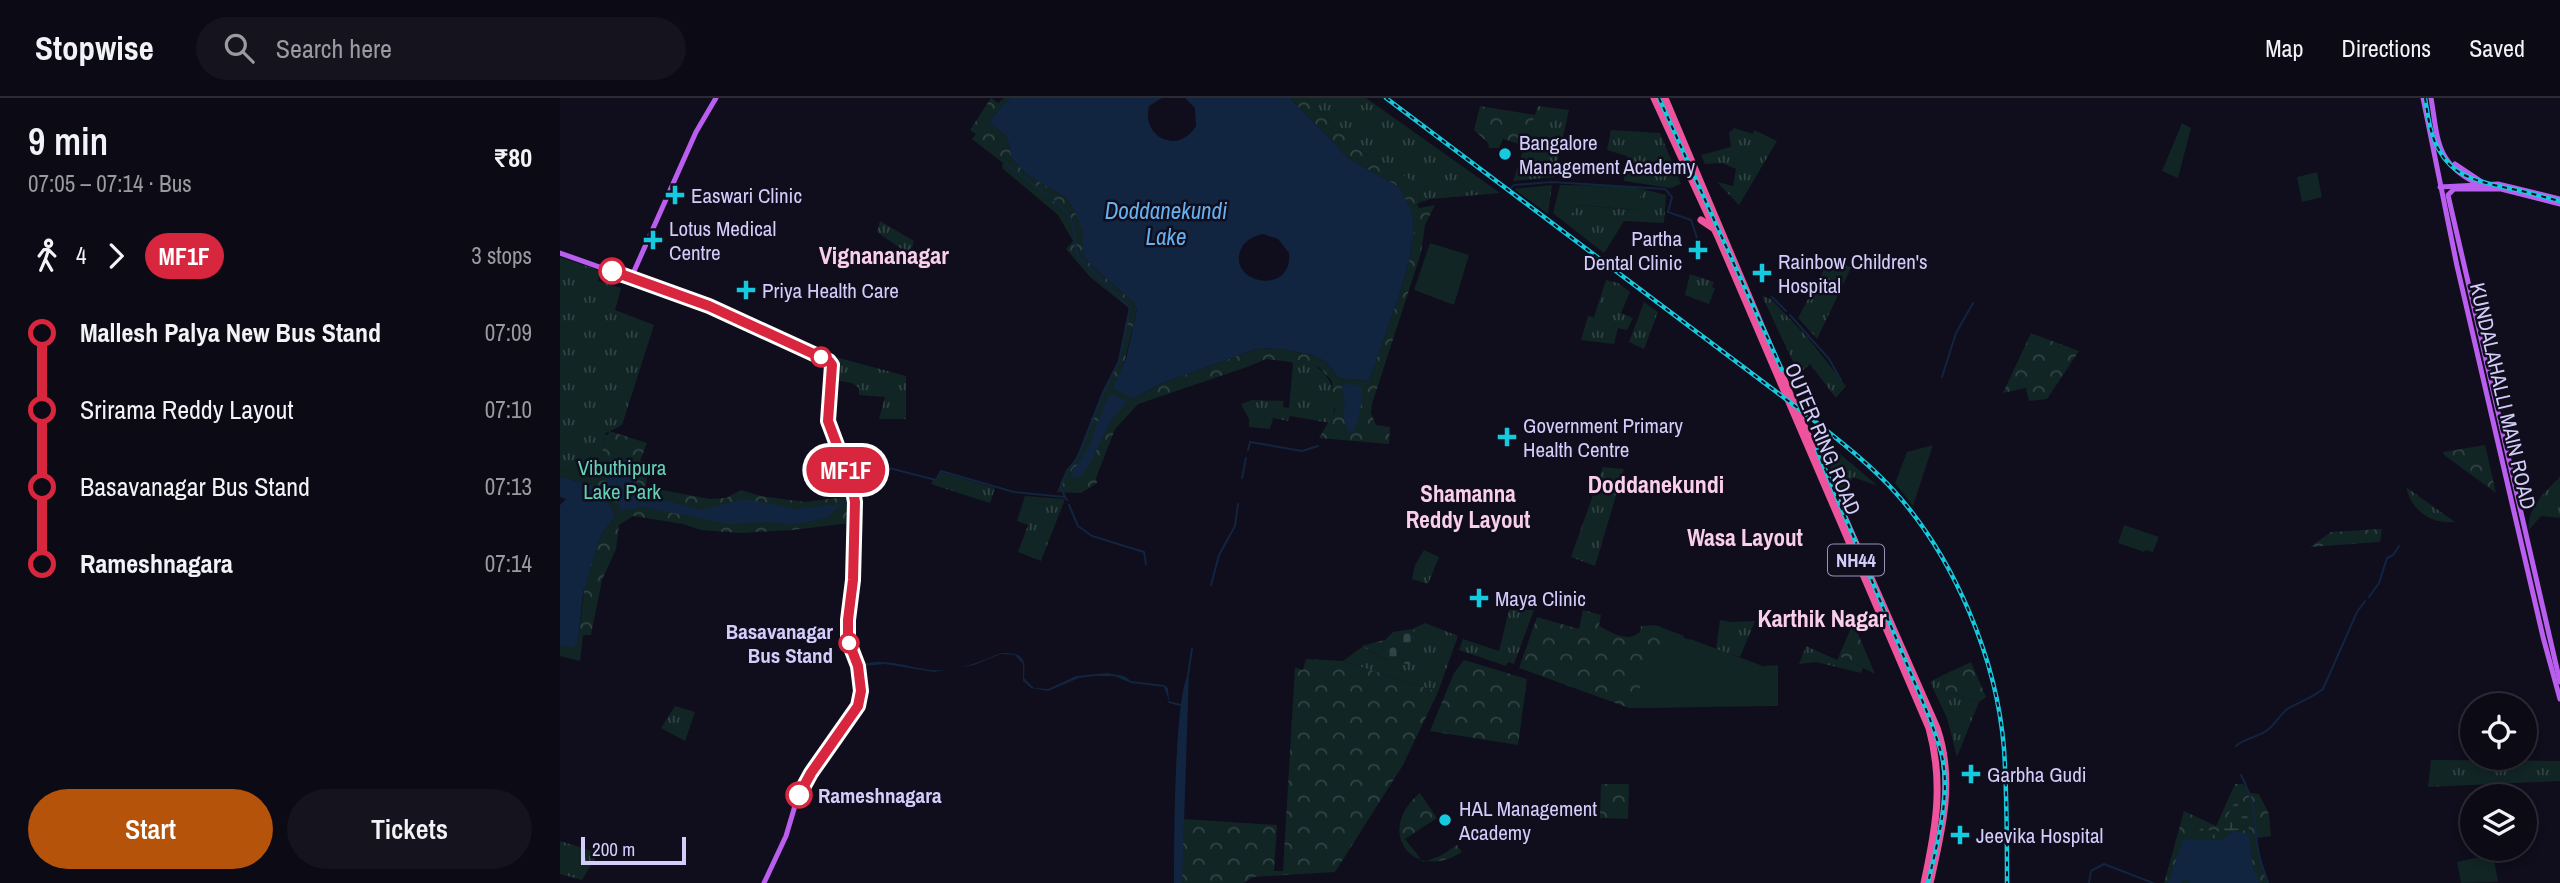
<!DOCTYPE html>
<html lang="en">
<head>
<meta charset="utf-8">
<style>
	:root { --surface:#0c0a15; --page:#15131e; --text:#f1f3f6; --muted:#9a9aa0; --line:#2c2b34; --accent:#b45309 }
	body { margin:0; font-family:"Archivo Narrow",sans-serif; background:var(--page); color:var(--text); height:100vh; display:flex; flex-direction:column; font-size:26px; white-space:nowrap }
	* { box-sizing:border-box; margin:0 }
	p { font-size:23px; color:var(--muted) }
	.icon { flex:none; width:38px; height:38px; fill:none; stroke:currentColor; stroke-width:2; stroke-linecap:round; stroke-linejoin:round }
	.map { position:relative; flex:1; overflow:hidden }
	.details { display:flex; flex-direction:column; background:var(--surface); width:560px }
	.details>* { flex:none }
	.badge { padding:0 14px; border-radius:23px; font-size:24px; line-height:46px }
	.fabs { position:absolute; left:1900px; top:595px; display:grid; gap:14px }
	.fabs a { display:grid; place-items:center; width:77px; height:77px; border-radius:50%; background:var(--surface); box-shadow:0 4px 10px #0003,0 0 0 2px var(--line); font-size:35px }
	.scale { position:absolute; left:21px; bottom:18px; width:105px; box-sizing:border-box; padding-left:7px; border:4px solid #d2cdfa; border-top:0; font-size:19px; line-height:24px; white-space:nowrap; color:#d2cdfa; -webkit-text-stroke:5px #100d1c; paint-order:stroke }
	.map>.badge { position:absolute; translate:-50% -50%; box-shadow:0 0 0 4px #fff }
	.legs { display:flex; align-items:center; gap:10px; height:77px; padding:0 28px; font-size:23px }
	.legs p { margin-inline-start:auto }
	.overview { display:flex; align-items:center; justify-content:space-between; height:119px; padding:0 28px }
	h1 { font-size:38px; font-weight:600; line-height:52px }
	.action { display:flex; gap:14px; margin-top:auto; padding:14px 28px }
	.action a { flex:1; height:80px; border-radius:42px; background:var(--accent); color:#fff; font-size:28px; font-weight:600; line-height:80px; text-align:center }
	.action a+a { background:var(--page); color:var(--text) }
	ul { padding:0 28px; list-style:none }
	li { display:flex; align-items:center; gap:24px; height:77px; font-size:26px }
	li i { display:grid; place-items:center; width:10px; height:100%; margin:0 9px; background:currentColor }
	li i::after { content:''; width:18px; height:18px; margin:-9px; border:5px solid; border-radius:50%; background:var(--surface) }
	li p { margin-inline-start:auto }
	li:first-child i { background:linear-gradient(#0000 50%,currentColor 0) }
	li:last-child i { background:linear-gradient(currentColor 50%,#0000 0) }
	header { display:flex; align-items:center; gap:42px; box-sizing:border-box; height:98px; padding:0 35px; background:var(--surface); border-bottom:2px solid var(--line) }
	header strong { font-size:33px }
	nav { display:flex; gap:38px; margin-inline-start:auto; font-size:24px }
	.search { width:490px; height:63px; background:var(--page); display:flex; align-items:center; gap:18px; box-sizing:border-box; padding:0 24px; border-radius:38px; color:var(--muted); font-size:26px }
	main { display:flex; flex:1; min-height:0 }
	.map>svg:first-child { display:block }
	.grass { fill:url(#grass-tufts) }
	.forest { fill:url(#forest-crowns) }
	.wetland { fill:url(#wetland-marsh) }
	.cemetery { fill:url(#cemetery-stones) }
	.pitch { fill:#112524 }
	.water { fill:#122540; fill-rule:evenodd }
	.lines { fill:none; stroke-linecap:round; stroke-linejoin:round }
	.stream { stroke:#122540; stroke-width:2 }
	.major { stroke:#b95eef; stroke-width:5 }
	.highway { stroke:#ee539e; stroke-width:7 }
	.rail-casing { stroke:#15cade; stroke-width:4.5 }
	.rail { stroke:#100d1c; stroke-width:2; stroke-dasharray:5; stroke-linecap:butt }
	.line-1-casing { stroke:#fff; stroke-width:16 }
	.line-1 { stroke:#d7263d; stroke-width:10 }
	.poi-dot { fill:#15cade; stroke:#100d1c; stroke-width:2.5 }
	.stop-1-dot { fill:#fff; stroke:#d7263d; stroke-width:3.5 }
	.labels { text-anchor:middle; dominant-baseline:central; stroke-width:5; stroke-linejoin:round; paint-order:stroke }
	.shield { fill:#100d1c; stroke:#9893b7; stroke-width:2 }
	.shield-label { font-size:19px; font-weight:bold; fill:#d2cdfa }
	.poi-label { font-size:21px; fill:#d2cdfa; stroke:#100d1c; text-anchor:start }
	.street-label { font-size:21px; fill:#d2cdfa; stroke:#100d1c }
	.park-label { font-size:21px; fill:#61d2b5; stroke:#100d1c }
	.stop-label { font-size:21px; font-weight:bold; fill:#d2cdfa; stroke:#100d1c; text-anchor:end }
	.water-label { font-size:23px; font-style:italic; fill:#65b0f0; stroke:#100d1c }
	.neighbourhood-label { font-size:23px; font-weight:bold; fill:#facfeb; stroke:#100d1c }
	.quarter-label { font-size:24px; font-weight:bold; fill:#facfeb; stroke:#100d1c }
</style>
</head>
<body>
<header>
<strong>Stopwise</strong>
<div class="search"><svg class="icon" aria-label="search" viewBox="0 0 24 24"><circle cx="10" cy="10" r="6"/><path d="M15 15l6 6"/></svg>Search here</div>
<nav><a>Map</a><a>Directions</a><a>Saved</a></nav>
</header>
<main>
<section class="details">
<div class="overview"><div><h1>9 min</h1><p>07:05 – 07:14 · Bus</p></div><b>₹80</b></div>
<div class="legs"><svg class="icon" aria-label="walk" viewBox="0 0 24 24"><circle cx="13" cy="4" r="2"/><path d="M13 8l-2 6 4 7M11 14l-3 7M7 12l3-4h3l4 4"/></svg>4<svg class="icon" aria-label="forward" viewBox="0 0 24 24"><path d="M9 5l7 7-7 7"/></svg><b class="badge" style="background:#d7263d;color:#fff">MF1F</b><p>3 stops</p></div>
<ul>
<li><i style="color:#d7263d"></i><b>Mallesh Palya New Bus Stand</b><p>07:09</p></li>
<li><i style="color:#d7263d"></i><span>Srirama Reddy Layout</span><p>07:10</p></li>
<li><i style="color:#d7263d"></i><span>Basavanagar Bus Stand</span><p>07:13</p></li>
<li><i style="color:#d7263d"></i><b>Rameshnagara</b><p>07:14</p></li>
</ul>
<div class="action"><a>Start</a><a>Tickets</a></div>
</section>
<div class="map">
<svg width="2000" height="785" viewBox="0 0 2000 785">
	<defs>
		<pattern id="grass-tufts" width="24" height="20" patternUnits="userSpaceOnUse" patternTransform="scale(1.75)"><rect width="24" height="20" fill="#112524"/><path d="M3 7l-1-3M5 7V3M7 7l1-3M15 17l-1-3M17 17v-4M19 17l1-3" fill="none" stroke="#334345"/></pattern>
		<pattern id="forest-crowns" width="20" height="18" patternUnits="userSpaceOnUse" patternTransform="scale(1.75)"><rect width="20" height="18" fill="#112524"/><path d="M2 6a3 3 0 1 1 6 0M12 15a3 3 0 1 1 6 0" fill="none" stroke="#334345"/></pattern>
		<pattern id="wetland-marsh" width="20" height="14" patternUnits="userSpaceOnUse" patternTransform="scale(1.75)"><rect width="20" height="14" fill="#112524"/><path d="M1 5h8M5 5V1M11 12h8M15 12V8" fill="none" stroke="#334345"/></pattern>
		<pattern id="cemetery-stones" width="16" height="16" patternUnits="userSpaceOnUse" patternTransform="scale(1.75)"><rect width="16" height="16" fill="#112524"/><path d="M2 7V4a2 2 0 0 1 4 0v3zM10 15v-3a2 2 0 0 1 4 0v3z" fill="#334345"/></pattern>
	</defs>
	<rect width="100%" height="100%" fill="#100d1c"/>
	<!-- grass -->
	<g class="grass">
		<path d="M746,0H806L940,95L871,101L861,104L854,84L800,52Z"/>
		<path d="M978,8L1009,12L994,79L953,83Z"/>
		<path d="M1174,30L1193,36L1194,32L1217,43L1179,107L1157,84L1173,88L1176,71L1162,65L1145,66L1141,57L1171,49L1169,35Z"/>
		<path d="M1051,32L1100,35L1121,86L1110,90L1064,83L1067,58L1047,52Z"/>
		<path d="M992,87L988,116L954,91Z"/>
		<path d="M1082,91L1106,97L1104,125L1064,123L1044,155L993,115L994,111L1013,114L1017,107L1076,112Z"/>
		<path d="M320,123L354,143L350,157L317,134Z"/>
		<path d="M1271,158L1291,170L1257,241L1238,220Z"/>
		<path d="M0,159L41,173L38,183L61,190L55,212L94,227L62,327L44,336L40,382L0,372Z"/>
		<path d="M1130,176L1154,184L1152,189L1155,190L1149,206L1125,197Z"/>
		<path d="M1046,182L1058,185L1070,194L1061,215L1073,220L1067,232L1058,230L1054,246L1021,242L1028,218L1034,219Z"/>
		<path d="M1202,198L1211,201L1248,240L1286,288L1276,300L1250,266L1239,276Z"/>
		<path d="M1084,204L1098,214L1084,251L1069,244Z"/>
		<path d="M272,258L346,278V321H319L325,299L299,297V290L292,285L274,282L275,266Z"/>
		<path d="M735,262C767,264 784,296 770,325L730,318L728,323L713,320L710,331L689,329V321L681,306L692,302L724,303L723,309L729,310L733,266L731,264Z"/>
		<path d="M1253,333L1318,388L1293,379L1283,397Z"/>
		<path d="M1043,369L1064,371L1035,468L1011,459Z"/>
		<path d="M381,374L435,390L430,405L371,386L373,382L377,383Z"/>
		<path d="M2000,379V420L1981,418L1969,432C1966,411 1986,392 2000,379Z"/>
		<path d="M1846,389L1895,424C1870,426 1852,413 1846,389Z"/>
		<path d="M465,398L505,401L481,463L458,454L468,427L457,423Z"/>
		<path d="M864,452L879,459L868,486L852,481L855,467Z"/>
		<path d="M949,512H974L954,566L948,564L946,568L899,552L903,541L939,553Z"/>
		<path d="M1160,522L1171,524L1195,523L1180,559L1156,552Z"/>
		<path d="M865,525L898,538L878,594L783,563L802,549L827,562L859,545L852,531Z"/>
		<path d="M1246,548L1277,562L1279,558L1303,570L1301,575L1256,564L1239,566Z"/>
		<path d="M1381,578L1386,593L1419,604L1397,659L1387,620L1370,584Z"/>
		<path d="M115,608L135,614L125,643L101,630Z"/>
		<path d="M1871,662L2000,663V683L1868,689Z"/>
		<path d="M0,743L38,755L22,782L0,776Z"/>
	</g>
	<!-- forest -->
	<g class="forest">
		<path d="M431,0L438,5L444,0H451L444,5L429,24L447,39L452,60L465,75L504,99L512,108L524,133L522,152L527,163L574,205L577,211L563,270L572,301L600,286L699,250L722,251L753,257L766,264L779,280L809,283L840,195L850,158L854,135L852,114L839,89L788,60L730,0H746L800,52L854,84L861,104L857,106L859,110L875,107L865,127L861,155L812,306L811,315L816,327L830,329L829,346L759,340L775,313L772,283L760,270L739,262L731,264L706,261L687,269L578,306L555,331L536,380L537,385L521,395L497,394L506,372L516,360L543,292L558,263L569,210L530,179L506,151L513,143L498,117L442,70L443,65L412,41L416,36L410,32Z"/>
		<path d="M920,8L975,17L965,48L943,41L939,50H929L928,45L914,32Z"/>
		<path d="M1471,235L1519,253L1487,301L1469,303L1466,290L1443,295Z"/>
		<path d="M49,333L87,345L80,363L88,364L86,389L150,401L166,400L181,392L201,398L245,404L284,399L289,401L291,425L232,432L180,435L141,432L123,426L73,418L59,427L56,451L42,482L31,537H23L20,563L0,558V547L10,549L18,543L25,484L41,437L56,417L37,388L0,379V372L40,381L44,336L48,337Z"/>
		<path d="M1925,347L1936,395L1884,357L1883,354Z"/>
		<path d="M1822,431L1820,444L1750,449L1771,434Z"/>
		<path d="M1023,512L1041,517L1039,528C1053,535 1066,545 1080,534L1081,528L1095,527L1124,538V542L1161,553L1143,609L1069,610L959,570L977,519L1019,531Z"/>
		<path d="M1291,530L1296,531L1315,576L1279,558Z"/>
		<path d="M746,561L783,563L878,594L843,667L775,774L693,779L684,785H621L624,721L717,727L714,773H723L735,569L743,572Z"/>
		<path d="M904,562L967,581L958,647L870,633L894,575Z"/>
		<path d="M1411,564L1426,599L1419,604L1386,593L1381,578Z"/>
		<path d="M1041,686H1069L1068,721L1040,720Z"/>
		<path d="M1675,686H1683L1690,695L1699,696L1709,716L1711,738L1697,740L1698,756L1709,785H1604L1624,713L1656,728Z"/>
		<path d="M860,695L877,720L845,741L863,764L880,758L897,747L902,754C853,785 814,733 860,695Z"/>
	</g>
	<!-- wetland -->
	<path class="wetland" d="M1680,694L1687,714L1689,733L1674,732L1659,741L1643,739L1628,741L1642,730L1655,734L1660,733Z"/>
	<!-- cemetery -->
	<path class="cemetery" d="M852,531L859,545L852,567L827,562L801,548L825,542L833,534Z"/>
	<!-- pitch -->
	<g class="pitch">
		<path d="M1622,25L1631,30L1618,80L1602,73Z"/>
		<path d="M1757,74L1762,99L1742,104L1737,79Z"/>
		<path d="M1000,87L1063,88L1082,91L1077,112L1017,107L1013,115L994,111Z"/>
		<path d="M870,145L909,157L894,207L854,192Z"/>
		<path d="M1373,347L1353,408L1335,385L1347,354Z"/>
		<path d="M1564,427L1599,439L1593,454L1585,452L1584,454L1558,445Z"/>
		<path d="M1108,537L1133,542L1203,568L1218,567V608L1069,610Z"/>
		<path d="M1933,756L1938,784L1901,785L1897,764Z"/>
	</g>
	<!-- water -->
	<g class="water">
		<path d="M451,0H602L589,8C581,40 619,57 636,28L635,10L625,0H730L788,60L839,89L852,113L854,135L850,158L840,195L809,283L779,280L766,264L753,257L722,251L699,250L600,286L572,301L553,290L566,261L577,211L574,205L527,163L522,152L523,133L512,108L504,99L465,75L452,60L447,39L429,24L444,5ZM703,136L718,141L729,155C733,199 666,185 681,151C685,142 694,138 703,136Z"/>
		<path d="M791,286L802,289C802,305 800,320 793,334L789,335C778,315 790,305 781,291L783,287Z"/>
		<path d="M550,295L567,304C561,311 554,318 549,326C539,344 534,364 519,379H513L511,376L530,347L535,330Z"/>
		<path d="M55,360L67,362L77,370V388L82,396L141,412L184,401L237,411L281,406L267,420L230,427L211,424L169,426L83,409L62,413L46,386L49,361Z"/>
		<path d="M0,379L37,388L56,417L41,437L34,458L23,495L18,543L13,550L0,547V407L6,401L0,399Z"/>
		<path d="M441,555C463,555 466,559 464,580L474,590L488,591L516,578L547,575L564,578L571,583L604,587L608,590L609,603L604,589L571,585L554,578H534L519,580L488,593L471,590L463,583V566L455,557L441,556L414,567L374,574L325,566L305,568V566C326,560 350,570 371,572C395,574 420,564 441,555Z"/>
		<path d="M629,575L622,785H614C614,751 614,594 629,575Z"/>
		<path d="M1673,733L1689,736L1693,770L1700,785H1630L1625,781L1620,785H1608L1623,742H1662Z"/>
	</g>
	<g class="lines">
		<!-- stream -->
		<g class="stream">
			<path d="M446,66C461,78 505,107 511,121C517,134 513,147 518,159L570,210L559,263L541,300L519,357L503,382L501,390L505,399"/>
			<path d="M947,93L954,87L992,84L1105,91L1112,99L1108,114L1131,122L1138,143"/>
			<path d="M1212,199L1226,213"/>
			<path d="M1230,217L1269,261L1281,282"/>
			<path d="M1382,279L1396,235L1413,205"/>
			<path d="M688,352L690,344L742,353L758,348"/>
			<path d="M682,380L686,360"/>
			<path d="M301,384L305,371L315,373L317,367L376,382L381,373L454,394L505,399L507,402"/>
			<path d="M281,406L291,394"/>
			<path d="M509,407L518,428L532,438L584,454L586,466"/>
			<path d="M651,487L659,457L675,428L678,406"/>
			<path d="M1809,499L1819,485L1827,460L1833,457L1839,448"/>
			<path d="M628,577L632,551"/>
			<path d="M609,604L620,607"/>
			<path d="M1676,648C1685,640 1696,640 1706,633C1716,627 1721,614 1729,610C1741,603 1752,600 1763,591L1797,514L1805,503"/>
			<path d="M1681,677C1686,687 1691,697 1693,709C1696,726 1695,743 1700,760"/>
			<path d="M1700,761L1708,785"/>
			<path d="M1529,785L1531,773L1544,766L1593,785"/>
		</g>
		<!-- major -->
		<g class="major">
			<path d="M1863,0L1897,168L1983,539L2000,601"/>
			<path d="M1871,0C1878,40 1875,65 1916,85"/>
			<path d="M1895,66L1925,86"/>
			<path d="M1880,89L1938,86L2000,101"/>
			<path d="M2000,106L1941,91H1894L1888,97L2000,584"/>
			<path d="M0,155L149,208L269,263L272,267L268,323L292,387L295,404L293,482L288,521V542L298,568L301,593L298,608L251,675L237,701L226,738L204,785"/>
			<path d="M71,180L136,34L156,0"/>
		</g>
		<!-- highway -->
		<g class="highway">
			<path d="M1094,0L1159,141L1369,630C1384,685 1376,730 1364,785"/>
			<path d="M1105,0L1230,296L1377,630C1395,682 1382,733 1370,785"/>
			<path d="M1141,122L1153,130"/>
		</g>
		<defs>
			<g id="rail">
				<path d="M826,0L1247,317C1277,341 1309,365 1335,394C1395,461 1437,562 1444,651C1447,696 1447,741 1447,785"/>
				<path d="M1099,0L1222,272"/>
				<path d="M1865,0C1868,18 1870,37 1879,52C1893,79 1921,84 1947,90C1965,93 1983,99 2000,103"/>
				<path d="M1257,352L1370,621C1374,633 1379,646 1382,658C1391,699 1377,745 1368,785"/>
			</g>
		</defs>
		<!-- rail casing -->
		<use href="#rail" class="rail-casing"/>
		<!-- rail -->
		<use href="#rail" class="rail"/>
	</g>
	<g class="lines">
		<defs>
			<path id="line-1" d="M52,173L149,208L269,263L272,267L268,323L292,387L295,404L293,482L288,522V542L298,568L301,593L298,608L251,675L239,697"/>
		</defs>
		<!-- line-1 casing -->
		<use href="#line-1" class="line-1-casing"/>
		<!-- line-1 -->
		<use href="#line-1" class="line-1"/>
	</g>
	<!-- markers -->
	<g class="poi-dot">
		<circle cx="945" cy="56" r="7"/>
		<path d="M111.5 86.5h7v7h7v7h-7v7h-7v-7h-7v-7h7z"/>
		<path d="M89.5 131.5h7v7h7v7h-7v7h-7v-7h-7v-7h7z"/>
		<path d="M1134.5 141.5h7v7h7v7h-7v7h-7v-7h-7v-7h7z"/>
		<path d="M1198.5 164.5h7v7h7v7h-7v7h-7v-7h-7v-7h7z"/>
		<path d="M182.5 181.5h7v7h7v7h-7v7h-7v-7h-7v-7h7z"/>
		<path d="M943.5 328.5h7v7h7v7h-7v7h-7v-7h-7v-7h7z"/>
		<path d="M915.5 489.5h7v7h7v7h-7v7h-7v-7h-7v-7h7z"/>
		<path d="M1407.5 665.5h7v7h7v7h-7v7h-7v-7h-7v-7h7z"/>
		<circle cx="885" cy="722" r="7"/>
		<path d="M1396.5 726.5h7v7h7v7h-7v7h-7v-7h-7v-7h7z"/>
	</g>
	<g class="stop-1-dot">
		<circle cx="52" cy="173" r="12"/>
		<circle cx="261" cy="259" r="9"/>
		<circle cx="289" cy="545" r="9"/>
		<circle cx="239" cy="697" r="12"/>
	</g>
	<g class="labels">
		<!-- shield labels -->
		<rect class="shield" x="1268" y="446.5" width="56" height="31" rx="5"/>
		<g class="shield-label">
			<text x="1296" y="462">NH44</text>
		</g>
		<!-- poi labels -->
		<g class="poi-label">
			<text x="959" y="44">Bangalore<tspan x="959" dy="24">Management Academy</tspan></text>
			<text x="131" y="97">Easwari Clinic</text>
			<text x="109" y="130">Lotus Medical<tspan x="109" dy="24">Centre</tspan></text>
			<text x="1122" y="140" text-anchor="end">Partha<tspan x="1122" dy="24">Dental Clinic</tspan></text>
			<text x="1218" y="163">Rainbow Children's<tspan x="1218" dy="24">Hospital</tspan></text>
			<text x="202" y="192">Priya Health Care</text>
			<text x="963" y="327">Government Primary<tspan x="963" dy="24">Health Centre</tspan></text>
			<text x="935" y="500">Maya Clinic</text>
			<text x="1427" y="676">Garbha Gudi</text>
			<text x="899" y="710">HAL Management<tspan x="899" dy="24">Academy</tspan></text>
			<text x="1416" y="737">Jeevika Hospital</text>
		</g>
		<!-- street labels -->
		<g class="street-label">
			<text transform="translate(1943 298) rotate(77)">KUNDALAHALLI MAIN ROAD</text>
			<text transform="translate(1263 341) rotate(67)">OUTER RING ROAD</text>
		</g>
		<!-- park labels -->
		<g class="park-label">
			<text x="62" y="369">Vibuthipura<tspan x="62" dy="24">Lake Park</tspan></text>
		</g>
		<!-- stop labels -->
		<g class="stop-label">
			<text x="273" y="533">Basavanagar<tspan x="273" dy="24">Bus Stand</tspan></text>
			<text x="258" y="697" text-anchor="start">Rameshnagara</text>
		</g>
		<!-- water labels -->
		<g class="water-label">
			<text x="606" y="112">Doddanekundi<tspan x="606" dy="26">Lake</tspan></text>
		</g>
		<!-- neighbourhood labels -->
		<g class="neighbourhood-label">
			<text x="908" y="395">Shamanna<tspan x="908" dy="26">Reddy Layout</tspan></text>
			<text x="1185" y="439">Wasa Layout</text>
		</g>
		<!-- quarter labels -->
		<g class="quarter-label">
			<text x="324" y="157">Vignananagar</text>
			<text x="1096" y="386">Doddanekundi</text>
			<text x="1262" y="520">Karthik Nagar</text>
		</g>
	</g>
</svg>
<div class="fabs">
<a><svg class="icon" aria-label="locate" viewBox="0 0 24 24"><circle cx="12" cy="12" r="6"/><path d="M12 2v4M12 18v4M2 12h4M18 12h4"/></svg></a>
<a><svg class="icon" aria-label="layers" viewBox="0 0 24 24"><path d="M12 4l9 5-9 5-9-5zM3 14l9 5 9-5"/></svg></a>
</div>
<div class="scale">200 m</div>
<b class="badge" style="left:286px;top:372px;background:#d7263d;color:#fff">MF1F</b>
</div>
</main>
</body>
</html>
